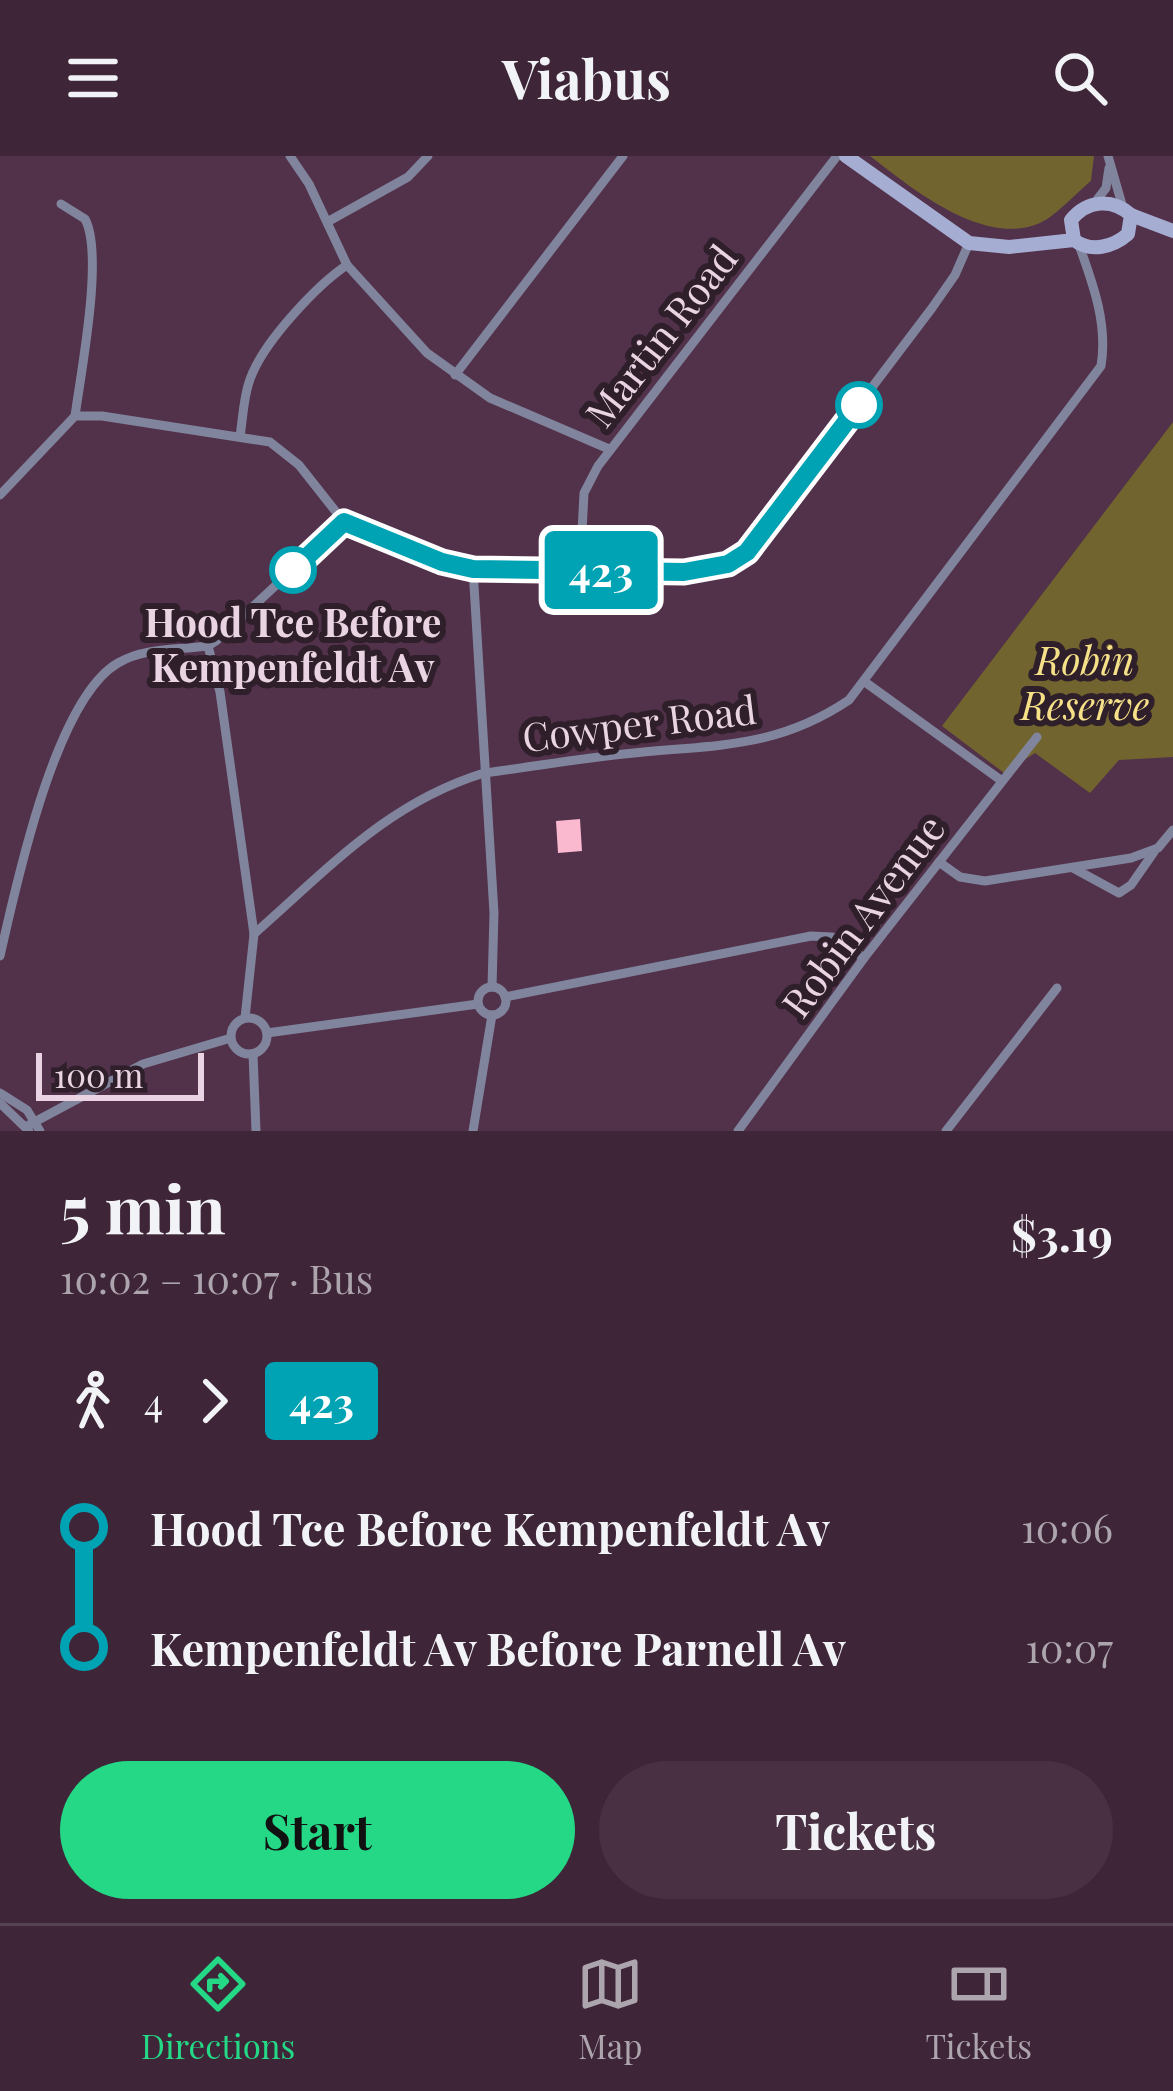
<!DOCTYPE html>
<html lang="en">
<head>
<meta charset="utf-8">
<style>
	:root { --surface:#3e2538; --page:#493143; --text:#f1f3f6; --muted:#ada5ae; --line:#574253; --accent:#24d886 }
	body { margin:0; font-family:"Playfair Display",serif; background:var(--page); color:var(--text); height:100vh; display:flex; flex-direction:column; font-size:45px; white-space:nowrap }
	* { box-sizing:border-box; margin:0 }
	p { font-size:39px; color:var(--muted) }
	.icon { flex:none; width:66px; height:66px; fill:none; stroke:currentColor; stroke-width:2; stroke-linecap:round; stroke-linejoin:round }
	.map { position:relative; height:975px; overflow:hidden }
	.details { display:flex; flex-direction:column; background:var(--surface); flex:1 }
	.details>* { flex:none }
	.badge { padding:0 24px; border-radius:9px; font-size:42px; line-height:78px }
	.scale { position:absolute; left:36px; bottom:30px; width:168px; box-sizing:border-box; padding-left:12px; border:6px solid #ead4e3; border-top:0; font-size:33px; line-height:42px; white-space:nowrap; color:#ead4e3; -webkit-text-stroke:9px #2e1f2a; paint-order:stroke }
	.map>.badge { position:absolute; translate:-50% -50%; box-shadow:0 0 0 6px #fff }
	.legs { display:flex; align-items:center; gap:18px; height:132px; padding:0 60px; font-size:39px }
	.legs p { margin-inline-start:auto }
	.overview { display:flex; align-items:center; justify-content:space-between; height:204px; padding:0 60px }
	h1 { font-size:66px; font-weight:700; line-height:90px }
	.action { display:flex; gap:24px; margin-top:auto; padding:24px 60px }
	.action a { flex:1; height:138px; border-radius:72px; background:var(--accent); color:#111; font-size:48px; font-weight:700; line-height:138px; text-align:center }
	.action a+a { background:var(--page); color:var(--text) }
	ul { padding:0 60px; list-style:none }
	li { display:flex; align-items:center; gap:42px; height:120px; font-size:45px }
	li i { display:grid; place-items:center; width:18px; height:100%; margin:0 15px; background:currentColor }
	li i::after { content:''; width:30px; height:30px; margin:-15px; border:9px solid; border-radius:50%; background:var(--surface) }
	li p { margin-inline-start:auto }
	li:first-child i { background:linear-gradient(#0000 50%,currentColor 0) }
	li:last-child i { background:linear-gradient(currentColor 50%,#0000 0) }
	header { display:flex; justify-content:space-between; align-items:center; height:156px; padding:0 60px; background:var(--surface); font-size:54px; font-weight:700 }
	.dock { display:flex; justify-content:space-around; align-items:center; height:168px; border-top:3px solid var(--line); background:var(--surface); font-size:33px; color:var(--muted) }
	.dock a { display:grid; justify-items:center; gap:6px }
	.dock .active { color:var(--accent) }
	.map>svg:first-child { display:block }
	.green { fill:#71642e }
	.building { fill:#fab9cf }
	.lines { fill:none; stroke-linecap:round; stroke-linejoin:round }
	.street { stroke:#80859d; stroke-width:9 }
	.secondary { stroke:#a5add2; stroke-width:14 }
	.line-1-casing { stroke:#fff; stroke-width:27 }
	.line-1 { stroke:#00a3b4; stroke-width:18 }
	.stop-1-dot { fill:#fff; stroke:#00a3b4; stroke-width:6 }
	.labels { text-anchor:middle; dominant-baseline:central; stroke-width:12; stroke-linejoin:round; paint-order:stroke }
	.street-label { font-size:39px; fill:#ead4e3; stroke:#2e1f2a }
	.stop-label { font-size:39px; font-weight:bold; fill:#ead4e3; stroke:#2e1f2a }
	.park-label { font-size:39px; font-style:italic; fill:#f6e189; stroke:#2e1f2a }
</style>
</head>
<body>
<header><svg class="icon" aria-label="menu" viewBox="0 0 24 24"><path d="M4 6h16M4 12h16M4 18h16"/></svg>Viabus<svg class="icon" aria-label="search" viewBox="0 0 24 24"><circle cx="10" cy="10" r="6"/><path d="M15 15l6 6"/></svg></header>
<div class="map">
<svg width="1173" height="975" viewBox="0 0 1173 975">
	<rect width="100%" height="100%" fill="#52314a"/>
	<!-- green -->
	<g class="green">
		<path d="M870,0H1094L1091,25C1076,37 1057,59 1040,67C984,92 910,31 870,0Z"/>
		<path d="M1173,266V601L1119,604L1090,637L1035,597L1004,617L942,570Z"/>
	</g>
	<!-- building -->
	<path class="building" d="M580,663L582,695L558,697L556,665Z"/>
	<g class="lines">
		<!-- street -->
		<g class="street">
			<path d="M290,0L309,28L347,109L427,197L490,242L609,293"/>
			<path d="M1108,0L1123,52"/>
			<path d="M1096,45L1106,32L1109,12"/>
			<path d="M61,48L85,63C104,98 81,216 75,260"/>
			<path d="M329,65L408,21L428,0"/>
			<path d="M455,219L623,0"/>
			<path d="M240,281C243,260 244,235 253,216C268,182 317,129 347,109"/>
			<path d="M0,339L75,260H102L270,286L299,309L344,366L456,410L684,415C716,412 737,408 758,382L932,152L955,119L969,87"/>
			<path d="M473,413L494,757L492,831"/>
			<path d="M580,414L584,337L598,310L837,0"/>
			<path d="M208,490L220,536L254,778L245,862"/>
			<path d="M865,526L1002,625"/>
			<path d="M939,706L960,721L985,725L1131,702L1158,692L1173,674"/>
			<path d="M1073,712L1119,737L1131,729L1154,696"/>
			<path d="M254,778C328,713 387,647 484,617C531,611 577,603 624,598C710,588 773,595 849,544L1101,210C1108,168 1093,128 1079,89"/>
			<path d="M0,800C16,730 55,543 118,507C145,491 178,494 208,490L216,485L344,366"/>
			<circle cx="492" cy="845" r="14"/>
			<path d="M505,841L811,780L832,781L864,802"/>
			<circle cx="249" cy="880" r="18"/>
			<path d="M267,877L478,848"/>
			<path d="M253,898L256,975"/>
			<path d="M0,937L27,954L40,975"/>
			<path d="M0,947L29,975"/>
			<path d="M27,970L143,908L231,882"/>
			<path d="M473,975L492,859"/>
			<path d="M738,975L864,802L1037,581"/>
			<path d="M946,975L1057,832"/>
		</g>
		<!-- secondary -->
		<g class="secondary">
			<path d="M846,0L969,87L1009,91L1074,84C1091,97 1113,91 1128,78L1131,59C1112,42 1087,44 1071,64L1074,84"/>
			<path d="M1131,59L1173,75"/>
		</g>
	</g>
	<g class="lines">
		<defs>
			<path id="line-1" d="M293,414L344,366L442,406L473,413L684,416L728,408L747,396L859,249"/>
		</defs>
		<!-- line-1 casing -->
		<use href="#line-1" class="line-1-casing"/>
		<!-- line-1 -->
		<use href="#line-1" class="line-1"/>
	</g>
	<!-- markers -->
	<g class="stop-1-dot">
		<circle cx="859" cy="249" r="21"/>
		<circle cx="293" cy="414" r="21"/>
	</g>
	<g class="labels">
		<!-- street labels -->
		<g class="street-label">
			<text transform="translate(660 179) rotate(-52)">Martin Road</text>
			<text transform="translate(639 566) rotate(-7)">Cowper Road</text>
			<text transform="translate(862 759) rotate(-53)">Robin Avenue</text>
		</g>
		<!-- stop labels -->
		<g class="stop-label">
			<text x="293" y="465">Hood Tce Before<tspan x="293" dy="45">Kempenfeldt Av</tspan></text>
		</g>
		<!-- park labels -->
		<g class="park-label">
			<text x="1085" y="503">Robin<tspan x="1085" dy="45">Reserve</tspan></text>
		</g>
	</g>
</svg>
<div class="scale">100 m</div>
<b class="badge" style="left:601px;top:414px;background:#00a3b4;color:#fff">423</b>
</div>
<section class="details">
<div class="overview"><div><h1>5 min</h1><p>10:02 – 10:07 · Bus</p></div><b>$3.19</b></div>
<div class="legs"><svg class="icon" aria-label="walk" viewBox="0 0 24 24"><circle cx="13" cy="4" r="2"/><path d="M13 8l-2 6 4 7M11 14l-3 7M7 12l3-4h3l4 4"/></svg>4<svg class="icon" aria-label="forward" viewBox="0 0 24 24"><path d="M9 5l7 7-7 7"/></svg><b class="badge" style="background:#00a3b4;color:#fff">423</b></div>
<ul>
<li><i style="color:#00a3b4"></i><b>Hood Tce Before Kempenfeldt Av</b><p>10:06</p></li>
<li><i style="color:#00a3b4"></i><b>Kempenfeldt Av Before Parnell Av</b><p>10:07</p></li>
</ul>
<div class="action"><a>Start</a><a>Tickets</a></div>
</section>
<nav class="dock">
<a class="active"><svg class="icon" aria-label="directions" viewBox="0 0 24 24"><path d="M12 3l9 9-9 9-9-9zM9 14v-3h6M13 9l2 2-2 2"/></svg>Directions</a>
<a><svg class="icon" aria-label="map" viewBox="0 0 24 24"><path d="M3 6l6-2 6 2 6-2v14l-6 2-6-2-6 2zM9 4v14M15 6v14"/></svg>Map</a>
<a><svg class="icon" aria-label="tickets" viewBox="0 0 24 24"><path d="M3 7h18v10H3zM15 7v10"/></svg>Tickets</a>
</nav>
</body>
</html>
